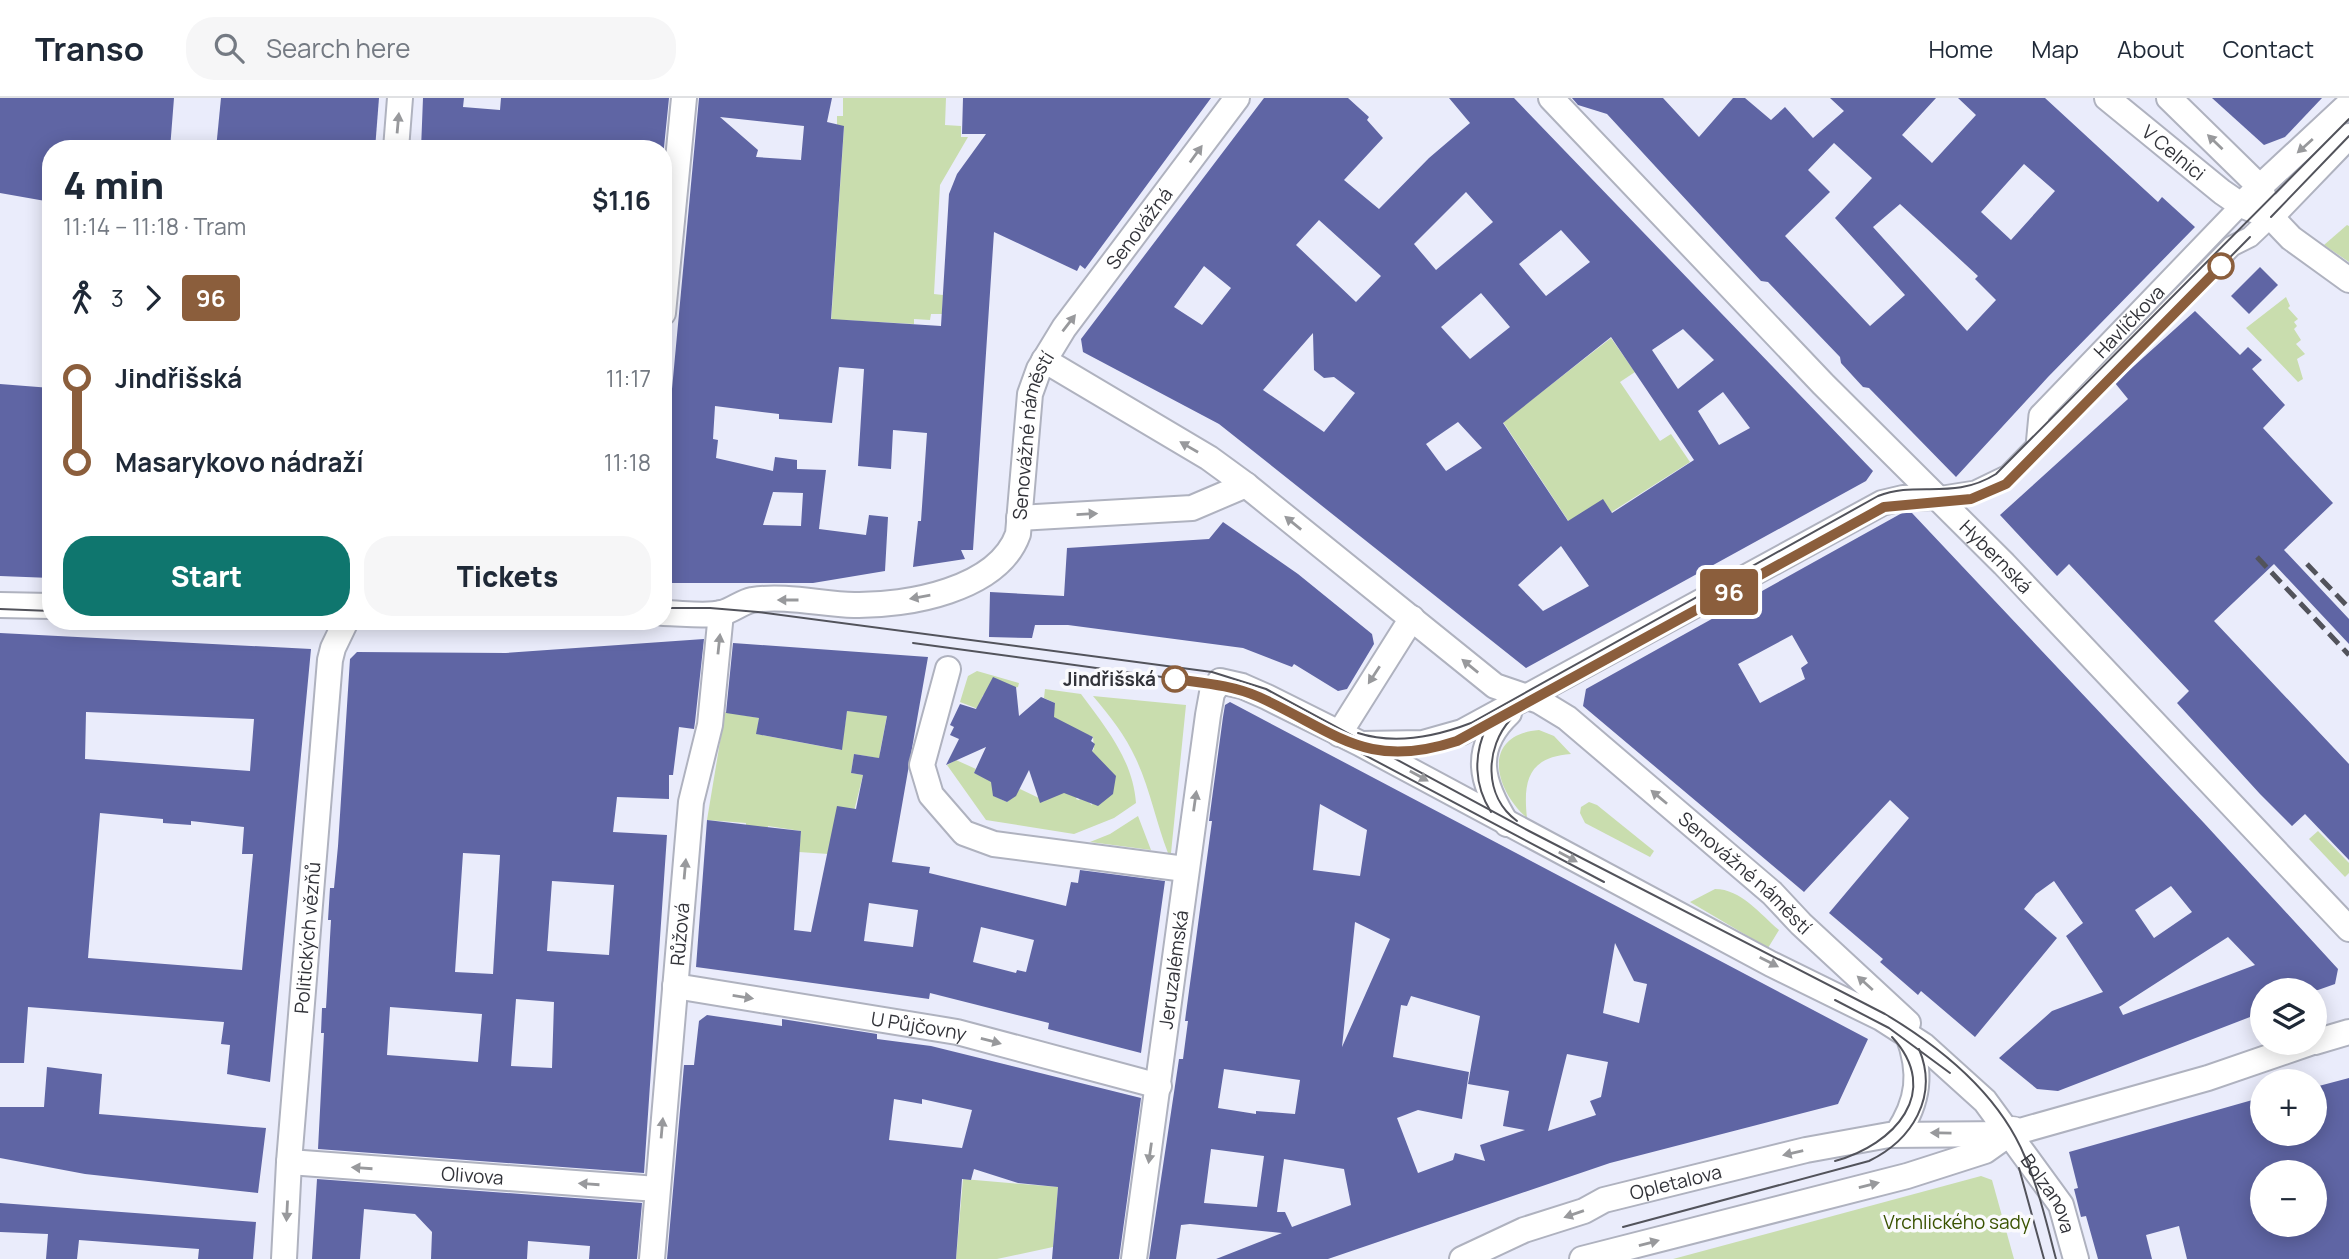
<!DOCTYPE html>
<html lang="en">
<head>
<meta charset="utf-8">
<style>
	:root { --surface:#fff; --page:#f6f6f7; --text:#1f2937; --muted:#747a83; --line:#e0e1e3; --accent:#0f766e }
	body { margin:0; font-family:Manrope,sans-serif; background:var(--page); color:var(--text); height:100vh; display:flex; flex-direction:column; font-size:26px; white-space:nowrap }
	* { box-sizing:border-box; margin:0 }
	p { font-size:23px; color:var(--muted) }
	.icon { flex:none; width:38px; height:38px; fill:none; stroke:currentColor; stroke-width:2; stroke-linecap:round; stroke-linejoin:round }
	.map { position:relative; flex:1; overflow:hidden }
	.details { position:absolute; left:42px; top:42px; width:630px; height:490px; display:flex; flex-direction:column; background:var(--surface); border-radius:28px; box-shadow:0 4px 18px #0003 }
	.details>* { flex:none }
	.badge { padding:0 14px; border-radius:5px; font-size:24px; line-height:46px }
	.tools { position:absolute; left:2250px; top:880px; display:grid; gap:14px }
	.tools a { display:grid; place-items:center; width:77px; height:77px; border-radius:50%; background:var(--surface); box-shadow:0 4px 18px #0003; font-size:35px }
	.map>.badge { position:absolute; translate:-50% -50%; box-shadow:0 0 0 4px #fff }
	.legs { display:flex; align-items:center; gap:10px; height:77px; padding:0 21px; font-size:23px }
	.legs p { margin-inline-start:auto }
	.headline { display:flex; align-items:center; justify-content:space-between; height:119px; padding:0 21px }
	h1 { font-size:38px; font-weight:800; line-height:52px }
	.primary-button { display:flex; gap:14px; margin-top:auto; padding:14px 21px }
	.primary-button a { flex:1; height:80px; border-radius:28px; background:var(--accent); color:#fff; font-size:28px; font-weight:800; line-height:80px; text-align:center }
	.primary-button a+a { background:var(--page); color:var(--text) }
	ul { padding:0 21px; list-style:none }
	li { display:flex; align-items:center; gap:24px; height:84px; font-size:26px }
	li i { display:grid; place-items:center; width:10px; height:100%; margin:0 9px; background:currentColor }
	li i::after { content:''; width:18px; height:18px; margin:-9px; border:5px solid; border-radius:50%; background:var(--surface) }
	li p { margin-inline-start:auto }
	li:first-child i { background:linear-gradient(#0000 50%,currentColor 0) }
	li:last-child i { background:linear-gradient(currentColor 50%,#0000 0) }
	header { display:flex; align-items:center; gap:42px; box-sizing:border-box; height:98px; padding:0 35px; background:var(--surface); border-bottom:2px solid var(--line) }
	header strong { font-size:33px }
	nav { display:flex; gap:38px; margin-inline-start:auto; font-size:24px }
	.search { width:490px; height:63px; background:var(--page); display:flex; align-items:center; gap:18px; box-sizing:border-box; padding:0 24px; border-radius:28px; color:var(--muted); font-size:26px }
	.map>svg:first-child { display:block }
	.green { fill:#c9ddae }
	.building { fill:#5f65a4; fill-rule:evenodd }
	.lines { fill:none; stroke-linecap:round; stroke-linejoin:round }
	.pedestrian-casing { stroke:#afb2bf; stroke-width:23 }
	.minor-casing { stroke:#afb2bf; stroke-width:28 }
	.tertiary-casing { stroke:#afb2bf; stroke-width:35 }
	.pedestrian { stroke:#fff; stroke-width:19 }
	.minor { stroke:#fff; stroke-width:24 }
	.tertiary { stroke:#fff; stroke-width:32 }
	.tram { stroke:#52535b; stroke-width:2 }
	.rail { stroke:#52535b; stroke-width:5; stroke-dasharray:14 7; stroke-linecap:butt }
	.oneway { fill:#98999c }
	.line-1-casing { stroke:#fff; stroke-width:16 }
	.line-1 { stroke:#8b5e3c; stroke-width:10 }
	.stop-1-dot { fill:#fff; stroke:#8b5e3c; stroke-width:3.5 }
	.labels { text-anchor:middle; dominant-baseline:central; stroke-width:7; stroke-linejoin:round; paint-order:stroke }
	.street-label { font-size:19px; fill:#323339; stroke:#fafafd }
	.stop-label { font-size:19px; font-weight:bold; fill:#323339; stroke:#fafafd; text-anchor:end }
	.park-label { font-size:19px; fill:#395200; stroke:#fafafd }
</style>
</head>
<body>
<header>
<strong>Transo</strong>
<div class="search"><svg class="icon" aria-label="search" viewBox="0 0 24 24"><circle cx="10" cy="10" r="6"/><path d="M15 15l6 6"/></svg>Search here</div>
<nav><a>Home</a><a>Map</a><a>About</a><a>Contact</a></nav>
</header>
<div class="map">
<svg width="2349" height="1161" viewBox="0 0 2349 1161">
	<rect width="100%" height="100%" fill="#eaecfb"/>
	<!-- green -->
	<g class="green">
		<path d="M843,0H946L945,27L961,28V39H968L940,87L934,196L943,197L942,216H931L930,222L914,221V226L843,222L831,225L844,29L837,27V18H843Z"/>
		<path d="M2347,127L2349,128V164L2324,147Z"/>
		<path d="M2286,199L2290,208L2288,210L2298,221L2294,224L2297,228L2294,231L2301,242L2296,246L2305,256L2297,261L2303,281L2298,284L2246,230Z"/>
		<path d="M1611,240L1635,274L1620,284L1660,343L1671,336L1690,364L1577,436L1503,324Z"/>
		<path d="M977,573L1019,585L1018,589L983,597L978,611L960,604L968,578Z"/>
		<path d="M893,586L880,654L890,662L854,656L851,675L863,677L843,757L799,754L801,733L768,728L765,748L746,746V725L707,722L725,614L759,620L757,636L841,652L847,613L877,616Z"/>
		<path d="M1045,591L1081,596C1106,630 1133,662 1136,705L1114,720L1074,736L986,722L947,667L956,662L976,671L974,675L995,679L994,698L1007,704L1020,691L1039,700L1041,704L1045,703L1051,683L1079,696L1076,701L1079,702L1082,698L1092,707L1093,702L1114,688L1110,672L1090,655L1094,651L1093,639L1089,637L1087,641L1051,624L1055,605L1044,600Z"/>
		<path d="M1093,598L1186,607L1171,755H1168C1156,724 1150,691 1136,661C1125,637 1110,618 1093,598Z"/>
		<path d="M1539,632L1554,638L1571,656C1528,659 1523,683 1527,720C1494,691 1481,637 1539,632Z"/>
		<path d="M1589,704L1597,707L1654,753L1650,759L1585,725L1580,715L1581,709Z"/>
		<path d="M1138,718L1151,752L1090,744L1110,736Z"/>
		<path d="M2318,733L2349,765V775L2345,779L2309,741Z"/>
		<path d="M1715,791C1741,791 1760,816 1779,832L1768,850L1690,804Z"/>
		<path d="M1981,1078L1992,1082L2014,1161H1673Z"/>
		<path d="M963,1081L1058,1089L1053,1149L997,1161H956Z"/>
	</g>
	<!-- building -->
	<g class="building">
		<path d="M0,0H174L170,51H51V104L0,95Z"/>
		<path d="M221,0H379L375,51H216Z"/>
		<path d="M423,0H464L463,9L500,12L501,0H669L663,59V51H421Z"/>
		<path d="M699,0H832L827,24L844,28L831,221L941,228L949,96L957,76L986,36H962L963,0H1211L1085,171L1080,167L1077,173L994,134L973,452H961L965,461L913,469L918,423H921L927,335L893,332L891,371L858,368L864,271L839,269L832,325L779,321V316L715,308L713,341L718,342L716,360L773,373L775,359L797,362V371L826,372L819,431L866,437L869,417L888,419L885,473L813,485H663V388ZM720,19L804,28L801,62L756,59L758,52ZM773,394L803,395L801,428L763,427Z"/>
		<path d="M1264,0H1348L1369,19L1367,22L1383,40L1344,82L1379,111L1429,60L1470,25L1449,0H1514L1873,373L1866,383L1526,570L1219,326L1083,254L1081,241ZM1466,94L1493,124L1436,172L1414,146ZM1319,122L1381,178L1356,204L1296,147ZM1561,132L1590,164L1546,198L1519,166ZM1204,168L1231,190L1202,227L1174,209ZM1481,195L1510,229L1470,261L1441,229ZM1683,231L1714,262L1678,291L1652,252ZM1313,235L1314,272L1324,280L1334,279L1355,295L1324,334L1263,292ZM1611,239L1694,362L1612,415L1603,401L1568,423L1503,325ZM1723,294L1750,330L1719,347L1698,313ZM1458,324L1482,350L1446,373L1426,346ZM1561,448L1589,488L1543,513L1518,487Z"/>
		<path d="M1572,0H1663L1699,39L1733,0H1745L1771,22L1785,9L1813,40L1844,13L1830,0H1936L1902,37L1932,65L1976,17L1958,0H2045L2158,104L2162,99L2195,129L2048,279L1956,379L1869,290L1863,289L1841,265L1840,259L1768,184L1761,183L1607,16L1578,7ZM1834,45L1872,80L1835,120L1905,197L1870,228L1785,138L1830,94L1808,72ZM2024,66L2055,93L2011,142L1981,114ZM1900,106L1978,178L1975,181L1996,202L1967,233L1873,129Z"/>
		<path d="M2212,0H2322L2285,39L2264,47Z"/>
		<path d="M2260,169L2278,187L2249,216L2231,198Z"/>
		<path d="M2195,213L2240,257L2248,249L2262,262L2252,271L2285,307L2263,330L2333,405L2284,452L2349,521V546L2274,466L2214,523L2349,666V762L2305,716L2292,728L2260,696L2177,605L2189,593L2069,466L2057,478L2000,417L2128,301L2115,285Z"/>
		<path d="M0,286L51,290V480L0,478Z"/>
		<path d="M1902,415H1912L2204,725L2338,871L2335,886L2318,892H2263V914L2058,993L2037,991L1999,960L2052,913L2103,894L2066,838L2083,825L2054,783L2036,796L2024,811L2057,840L1975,939L1921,893L1918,897L1880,864L1883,861L1829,815L1909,720L1890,702L1804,794L1583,608L1586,591ZM1792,537L1808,565L1801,570L1805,581L1760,605L1738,566ZM2171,788L2192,814L2154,840L2135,812ZM2228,839L2255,867L2123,917L2119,909Z"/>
		<path d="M1223,424L1298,476L1372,536L1374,546L1347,591L1338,593L1294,566L1292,569L1243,550L1068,527H1035L1032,540L989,539L990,494L1064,498L1067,450L1209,441Z"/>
		<path d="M0,535L311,551L270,984L227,976L230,947L221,946L224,924L28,909L24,965H0ZM86,614L254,621L250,673L85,661ZM100,715L163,721V725L191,727V723L244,729L242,756H253L242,872L88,860Z"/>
		<path d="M704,541L695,624L694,631L679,629L673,677H669V701L617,699L613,734L667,737L644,1075L318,1051L324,935H321L322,910H326L331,822H328L330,790H334L338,748L350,561L357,554L506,555ZM463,755L500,757L493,876L455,874ZM552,783L614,787L609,857L547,853ZM516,901L554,904L552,970L511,968ZM390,909L482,916L478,964L387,957Z"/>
		<path d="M733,545L928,559L892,764L930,769L929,775L1066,808L1071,784L1078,785L1080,772L1165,783L1141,955L1048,931L1049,925L930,895L929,901L696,869L707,722L801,733L794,832L811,834L837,708L856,711L863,677L851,675L854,656L879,660L887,618L847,613L842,652L756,636L759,620L726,615ZM869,805L918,812L913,849L864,843ZM981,829L1034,842L1026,874L1017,872L1016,875L973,864Z"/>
		<path d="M993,579L1016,589L1019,618L1041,599L1055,605L1054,619L1093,639L1091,643L1095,646L1092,653L1116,678L1113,696L1098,708L1064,695L1040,705L1029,672L1016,698L1007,704L993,698L991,684L974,675L986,649L946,667L959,641L950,637L954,629L950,627L960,606L976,611Z"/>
		<path d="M1230,604L1868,941L1838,1006L1610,1065L1328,1161H1216L1282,1135L1190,1126L1181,1127L1176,1161H1149L1179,961H1183L1188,923H1185L1186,915L1212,723H1209L1223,619L1225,607ZM1320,706L1367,732L1360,778L1313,772ZM1355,824L1390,841L1342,949ZM1615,845L1634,883L1647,886L1639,925L1603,915ZM1411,898L1480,918L1468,986L1509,993L1503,1028L1525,1032L1480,1047L1485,1063L1455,1055L1453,1062L1418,1075L1397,1020L1418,1012L1462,1021L1469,974L1393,959L1401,907L1407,908ZM1567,956L1608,964L1601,999L1590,1003L1596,1017L1548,1033ZM1224,971L1300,982L1295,1016L1256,1013V1016L1218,1010ZM1211,1051L1264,1058L1257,1109L1204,1105ZM1284,1061L1344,1071L1351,1107L1292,1129L1285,1114H1277Z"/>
		<path d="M707,917L782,928V921L877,936V941L931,948L1141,1000L1119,1161H1052L1058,1089L1018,1085L974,1071L971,1082L962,1081L956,1161H667L684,967H694L699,923ZM894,1001L922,1006V1001L972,1012L962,1050L889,1042Z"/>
		<path d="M47,969L102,976L99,1016L266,1030L258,1095L85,1076L0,1060V1009H44Z"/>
		<path d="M2349,980V1161H2187L2179,1128L2146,1137L2152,1161H2098L2086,1118L2081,1119L2074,1091L2078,1090L2069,1054L2263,999V1036H2315V989ZM2263,1074H2315V1127H2263Z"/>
		<path d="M317,1081L642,1105L637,1161H589L590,1148L528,1143L527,1161H431L432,1134L415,1116L364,1111L360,1161H312Z"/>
		<path d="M0,1105L256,1124L253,1161H198L199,1151L79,1142L77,1161H46L48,1136L0,1134Z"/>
	</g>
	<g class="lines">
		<defs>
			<g id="pedestrian">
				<path id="s1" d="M2036,348L2039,317L2241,107"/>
				<path d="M1937,399L1975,393L2008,377L2232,148L2250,139L2271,119"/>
			</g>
			<g id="minor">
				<path id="s2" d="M1551,0L1823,286L2004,466L2349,831"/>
				<path id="s3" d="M2107,0L2222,94L2241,107L2271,119L2291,140L2349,182"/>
				<path d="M2169,0L2260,89L2271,119"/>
				<path d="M396,51L400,0"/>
				<path d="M2249,99L2349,6"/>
				<path d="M2271,119L2349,38"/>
				<path d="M663,215L684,0"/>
				<path id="s4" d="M1044,262L1209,360L1246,387L1495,588L1539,603L1567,620L1772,795L1801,826L1908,925"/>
				<path d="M1019,420L1192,410L1246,387"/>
				<path d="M0,507L51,508"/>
				<path id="s5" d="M663,515C681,515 705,519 722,515C733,512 742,504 752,502C786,497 821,506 854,507C907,508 998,492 1018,436L1030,296L1039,271L1064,230L1237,0"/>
				<path d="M948,571L922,667L931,697L964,735L994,746L1185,771"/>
				<path d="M1339,636L1412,520"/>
				<path d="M1362,646L1423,645L1462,634L1882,405L1903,400L1937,399"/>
				<path d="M1507,726C1481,685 1471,651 1509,615"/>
				<path id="s6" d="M675,888L957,934L1159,988"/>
				<path d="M2315,944L2349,934"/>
				<path d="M2013,1035L2208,980L2310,945"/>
				<path d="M1897,1036C1919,1003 1922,975 1908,937"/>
				<path id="s7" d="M289,1064L657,1091"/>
				<path id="s8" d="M284,1161L289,1064L330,562L333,550L346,523"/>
				<path id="s9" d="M652,1161L691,704L710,627L721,515"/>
				<path id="s10" d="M1134,1161L1208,617L1212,595L1220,583L1242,588L1267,599L1359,645L1771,866L1881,920L1923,947L1985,1003L2061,1107L2076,1161"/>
				<path id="s11" d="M1462,1161L1524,1132L1584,1113L1604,1102L1806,1052L1889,1037L2009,1036"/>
				<path d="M1582,1161L1907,1078L1985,1053L2009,1036"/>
			</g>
			<path id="tertiary" d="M2009,1036L2013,1035"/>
		</defs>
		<!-- pedestrian casing -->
		<use href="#pedestrian" class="pedestrian-casing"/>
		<!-- minor casing -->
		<use href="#minor" class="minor-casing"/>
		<!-- tertiary casing -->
		<use href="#tertiary" class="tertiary-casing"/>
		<!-- pedestrian -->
		<use href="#pedestrian" class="pedestrian"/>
		<!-- minor -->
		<use href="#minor" class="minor"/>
		<!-- tertiary -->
		<use href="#tertiary" class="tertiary"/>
		<!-- tram -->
		<g class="tram">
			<path d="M2271,119L2349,38"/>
			<path d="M663,510H710L758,514L1212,574L1266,591L1529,733L1885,916C1942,950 1999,996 2025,1059C2039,1092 2047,1127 2056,1161"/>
			<path d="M0,511L51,513"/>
			<path d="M363,523H436"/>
			<path d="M913,545L1206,585L1244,593L1604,784"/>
			<path d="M1511,621C1485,649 1483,698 1517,723"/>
			<path d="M1487,628C1473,657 1474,687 1491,714"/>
			<path d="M1358,635C1395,647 1437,638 1471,625L1878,398C1917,382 1953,403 1996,376L2349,21"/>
			<path d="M1385,653L1434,650L1471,638L1884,409L1971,401L2006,386L2250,139"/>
			<path d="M1835,902L1889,930L1950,975"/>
			<path d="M1835,1063C1894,1047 1943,994 1892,939"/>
			<path d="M2019,1070L2044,1161"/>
			<path d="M1623,1129L1869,1063C1912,1042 1939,999 1919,951"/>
		</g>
		<!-- rail -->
		<g class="rail">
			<path d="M2257,459L2349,557"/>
			<path d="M2307,466L2349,510"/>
		</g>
	</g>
	<!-- one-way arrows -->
	<defs><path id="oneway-solid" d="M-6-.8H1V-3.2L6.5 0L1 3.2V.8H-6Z" transform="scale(1.75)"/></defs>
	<g class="oneway">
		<use href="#oneway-solid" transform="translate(398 25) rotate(-85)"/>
		<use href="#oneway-solid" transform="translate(2215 44) rotate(-136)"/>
		<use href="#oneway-solid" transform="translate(2305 48) rotate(138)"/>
		<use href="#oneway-solid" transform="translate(1196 56) rotate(-54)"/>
		<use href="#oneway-solid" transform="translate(1069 225) rotate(-52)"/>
		<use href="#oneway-solid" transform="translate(1189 349) rotate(-150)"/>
		<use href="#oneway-solid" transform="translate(1087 416) rotate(-3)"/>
		<use href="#oneway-solid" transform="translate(1293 425) rotate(-141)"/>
		<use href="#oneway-solid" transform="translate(920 499) rotate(170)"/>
		<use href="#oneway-solid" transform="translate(788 502) rotate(180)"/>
		<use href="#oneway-solid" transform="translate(719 546) rotate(-84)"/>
		<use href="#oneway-solid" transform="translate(1470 568) rotate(-141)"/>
		<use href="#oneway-solid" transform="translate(1374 577) rotate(123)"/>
		<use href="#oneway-solid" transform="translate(1419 678) rotate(29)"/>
		<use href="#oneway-solid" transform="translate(1659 699) rotate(-140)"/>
		<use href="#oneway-solid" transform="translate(1195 703) rotate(-82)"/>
		<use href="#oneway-solid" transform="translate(1568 759) rotate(28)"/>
		<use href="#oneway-solid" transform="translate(685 771) rotate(-85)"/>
		<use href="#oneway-solid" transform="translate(1769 864) rotate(27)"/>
		<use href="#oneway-solid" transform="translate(1865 885) rotate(-138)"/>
		<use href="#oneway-solid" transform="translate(743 899) rotate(9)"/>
		<use href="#oneway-solid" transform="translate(991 943) rotate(15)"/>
		<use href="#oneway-solid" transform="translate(662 1030) rotate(-85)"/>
		<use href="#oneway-solid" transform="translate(1941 1035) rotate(-179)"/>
		<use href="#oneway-solid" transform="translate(1150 1055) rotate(98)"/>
		<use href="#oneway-solid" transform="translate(1793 1055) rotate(167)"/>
		<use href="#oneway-solid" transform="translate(362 1070) rotate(-176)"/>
		<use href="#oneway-solid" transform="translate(589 1086) rotate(-176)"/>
		<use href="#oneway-solid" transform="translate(1869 1087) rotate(-14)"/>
		<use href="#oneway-solid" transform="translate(287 1113) rotate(93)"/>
		<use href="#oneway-solid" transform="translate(1574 1116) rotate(161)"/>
		<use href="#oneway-solid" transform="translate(1649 1145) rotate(-15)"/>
	</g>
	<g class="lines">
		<defs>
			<path id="line-1" d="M1175,581C1203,585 1232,587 1259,599C1336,634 1366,673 1457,643L1884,409L1971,401L2006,386L2221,168"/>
		</defs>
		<!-- line-1 casing -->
		<use href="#line-1" class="line-1-casing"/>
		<!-- line-1 -->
		<use href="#line-1" class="line-1"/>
	</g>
	<!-- markers -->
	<g class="stop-1-dot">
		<circle cx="2221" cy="168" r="12"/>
		<circle cx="1175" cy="581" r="12"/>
	</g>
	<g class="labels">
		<!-- street labels -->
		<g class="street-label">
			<text stroke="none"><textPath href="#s3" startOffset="86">V Celnici</textPath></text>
			<text stroke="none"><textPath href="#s5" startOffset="723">Senovážná</textPath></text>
			<text stroke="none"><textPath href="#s1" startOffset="161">Havlíčkova</textPath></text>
			<text stroke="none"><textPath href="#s5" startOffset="483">Senovážné náměstí</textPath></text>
			<text stroke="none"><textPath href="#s2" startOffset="639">Hybernská</textPath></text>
			<text stroke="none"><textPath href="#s4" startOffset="873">Senovážné náměstí</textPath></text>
			<text stroke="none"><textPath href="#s9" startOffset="326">Růžová</textPath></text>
			<text stroke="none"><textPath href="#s8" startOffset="322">Politických vězňů</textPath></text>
			<text stroke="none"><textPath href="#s10" startOffset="292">Jeruzalémská</textPath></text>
			<text stroke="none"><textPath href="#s6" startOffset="247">U Půjčovny</textPath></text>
			<text stroke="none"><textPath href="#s7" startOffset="184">Olivova</textPath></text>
			<text stroke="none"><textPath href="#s11" startOffset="228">Opletalova</textPath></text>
			<text stroke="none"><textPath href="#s10" startOffset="1575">Bolzanova</textPath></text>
		</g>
		<!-- stop labels -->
		<g class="stop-label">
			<text x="1156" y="581">Jindřišská</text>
		</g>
		<!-- park labels -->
		<g class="park-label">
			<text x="1957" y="1124">Vrchlického sady</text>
		</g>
	</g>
</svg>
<div class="tools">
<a><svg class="icon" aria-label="layers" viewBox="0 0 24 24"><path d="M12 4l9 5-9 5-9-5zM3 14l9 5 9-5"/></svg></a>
<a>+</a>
<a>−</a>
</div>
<b class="badge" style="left:1729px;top:494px;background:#8b5e3c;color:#fff">96</b>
<section class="details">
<div class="headline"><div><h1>4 min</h1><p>11:14 – 11:18 · Tram</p></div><b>$1.16</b></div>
<div class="legs"><svg class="icon" aria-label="walk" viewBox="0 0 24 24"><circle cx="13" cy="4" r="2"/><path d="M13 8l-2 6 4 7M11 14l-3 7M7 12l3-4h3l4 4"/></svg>3<svg class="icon" aria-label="forward" viewBox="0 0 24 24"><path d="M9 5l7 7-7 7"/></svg><b class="badge" style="background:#8b5e3c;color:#fff">96</b></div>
<ul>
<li><i style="color:#8b5e3c"></i><b>Jindřišská</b><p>11:17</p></li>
<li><i style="color:#8b5e3c"></i><b>Masarykovo nádraží</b><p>11:18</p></li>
</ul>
<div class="primary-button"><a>Start</a><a>Tickets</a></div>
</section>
</div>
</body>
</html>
